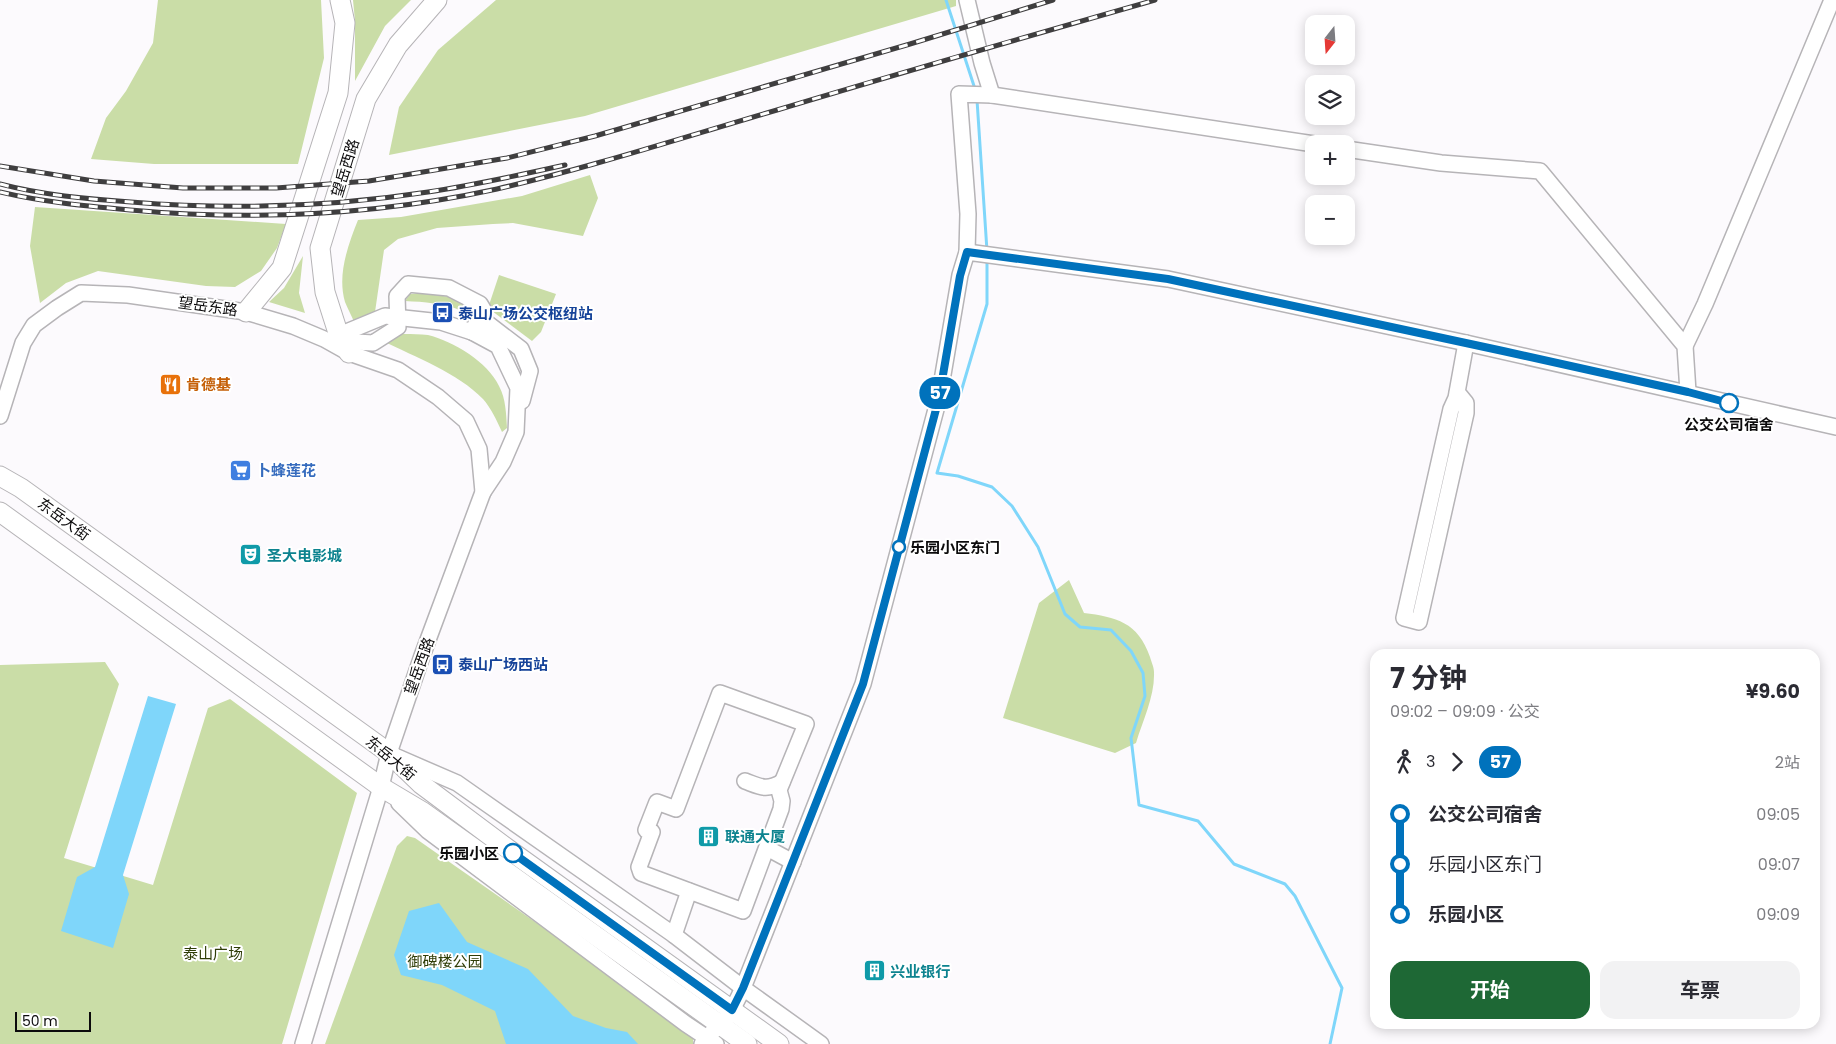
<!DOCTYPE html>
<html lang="zh">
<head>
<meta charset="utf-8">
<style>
	:root { --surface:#fff; --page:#f2f2f3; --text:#2b2b33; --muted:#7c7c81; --accent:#1e6835 }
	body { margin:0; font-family:Poppins,"Noto Sans SC",sans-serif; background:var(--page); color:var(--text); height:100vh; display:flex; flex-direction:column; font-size:19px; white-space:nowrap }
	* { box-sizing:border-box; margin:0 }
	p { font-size:16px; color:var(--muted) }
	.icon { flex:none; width:28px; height:28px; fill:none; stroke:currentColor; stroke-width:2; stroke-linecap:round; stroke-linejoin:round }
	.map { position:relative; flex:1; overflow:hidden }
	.panel { position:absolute; left:1370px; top:649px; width:450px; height:380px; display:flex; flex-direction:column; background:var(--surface); border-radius:15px; box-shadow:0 2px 12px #0003 }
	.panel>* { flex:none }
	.badge { padding:0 10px; border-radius:16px; font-size:18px; line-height:32px }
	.needle { width:32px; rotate:197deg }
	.fabs { position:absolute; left:1305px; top:15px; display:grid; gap:10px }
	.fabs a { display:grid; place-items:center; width:50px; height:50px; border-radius:10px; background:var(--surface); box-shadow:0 2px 12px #0003; font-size:25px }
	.scale { position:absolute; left:15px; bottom:12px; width:76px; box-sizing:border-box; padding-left:5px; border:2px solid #0c0b0c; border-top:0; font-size:14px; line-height:18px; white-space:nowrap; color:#0c0b0c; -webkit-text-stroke:4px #fff; paint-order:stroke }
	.map>.badge { position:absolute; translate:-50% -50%; box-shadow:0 0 0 2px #fff }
	.legs { display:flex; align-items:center; gap:8px; height:55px; padding:0 20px; font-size:16px }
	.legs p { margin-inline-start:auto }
	.headline { display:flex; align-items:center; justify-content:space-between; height:85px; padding:0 20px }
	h1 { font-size:28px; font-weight:700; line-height:38px }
	.action { display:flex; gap:10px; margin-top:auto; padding:10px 20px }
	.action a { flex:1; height:58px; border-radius:15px; background:var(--accent); color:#fff; font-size:20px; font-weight:700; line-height:58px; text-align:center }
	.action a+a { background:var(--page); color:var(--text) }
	ul { padding:0 20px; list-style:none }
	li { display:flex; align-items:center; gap:18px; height:50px; font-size:19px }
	li i { display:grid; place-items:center; width:8px; height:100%; margin:0 6px; background:currentColor }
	li i::after { content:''; width:12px; height:12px; margin:-6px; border:4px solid; border-radius:50%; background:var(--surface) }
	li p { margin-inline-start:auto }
	li:first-child i { background:linear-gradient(#0000 50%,currentColor 0) }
	li:last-child i { background:linear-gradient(currentColor 50%,#0000 0) }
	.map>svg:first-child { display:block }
	.green { fill:#cadda7 }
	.water { fill:#7fd6fa }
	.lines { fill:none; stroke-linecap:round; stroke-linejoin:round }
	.stream { stroke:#7fd6fa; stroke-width:3 }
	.minor-casing { stroke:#b6b4b7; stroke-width:18 }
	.major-casing { stroke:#b6b4b7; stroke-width:21 }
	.minor { stroke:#fff; stroke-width:15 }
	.major { stroke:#fff; stroke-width:19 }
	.rail-casing { stroke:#3f3e3f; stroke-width:5 }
	.rail { stroke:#fff; stroke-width:3; stroke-dasharray:9; stroke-linecap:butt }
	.line-1-casing { stroke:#fff; stroke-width:11 }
	.line-1 { stroke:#0072bc; stroke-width:8 }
	.stop-1-dot { fill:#fff; stroke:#0072bc; stroke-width:2.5 }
	.labels { text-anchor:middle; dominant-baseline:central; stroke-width:4; stroke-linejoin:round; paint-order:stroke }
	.street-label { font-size:15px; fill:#0c0b0c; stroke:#fff }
	.transit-label { font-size:15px; font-weight:bold; fill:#164399; stroke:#fff; text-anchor:start }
	.food-label { font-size:15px; font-weight:bold; fill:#c56008; stroke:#fff; text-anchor:start }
	.stop-label { font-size:15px; font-weight:bold; fill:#0c0b0c; stroke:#fff }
	.shop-label { font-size:15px; font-weight:bold; fill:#366cbe; stroke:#fff; text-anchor:start }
	.culture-label { font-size:15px; font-weight:bold; fill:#0d838f; stroke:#fff; text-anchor:start }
	.park-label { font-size:15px; fill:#2f3d07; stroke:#fff }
</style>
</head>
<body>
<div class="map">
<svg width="1836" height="1044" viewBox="0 0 1836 1044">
	<rect width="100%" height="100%" fill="#fcfafd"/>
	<!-- green -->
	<g class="green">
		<path d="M158,0H321L324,58L298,164H154L91,159L106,118L126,91L153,43Z"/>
		<path d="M353,0H411L385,26L355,81V21Z"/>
		<path d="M496,0H956V6L585,116L389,155L399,107L438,50Z"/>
		<path d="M590,175L598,198L583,236L513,223L493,224L437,228L398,239L384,250L375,312L355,324C352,317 348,309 345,302C337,275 348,245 358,220L401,217L522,196Z"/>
		<path d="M35,207L286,224L277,248L261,271L235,287L206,286L98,271L66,283L40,303L30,246Z"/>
		<path d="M303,256L299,293L305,313L269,302L284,288Z"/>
		<path d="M499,275L556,294L541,332L532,341L488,308Z"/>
		<path d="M421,293L450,297L468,304L462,311C444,303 424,302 405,301L410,294Z"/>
		<path d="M404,334C412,334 420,334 428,335C453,341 488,362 499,386C506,399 506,414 507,428L502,432C497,421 491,408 483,399C458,373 415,357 383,341L386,335Z"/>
		<path d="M1069,580L1084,613C1116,617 1138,622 1150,657C1151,661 1154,667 1154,672C1155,696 1143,720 1136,743L1115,753L1003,718L1039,603Z"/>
		<path d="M105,662L119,684L64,858L153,885L208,708L230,699L357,793L282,1044H0V665Z"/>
		<path d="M407,836L415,838L693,1032V1044H325L397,846Z"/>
	</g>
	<!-- water -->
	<g class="water">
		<path d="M148,696L176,704L123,875L129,894L113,948L61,931L77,877L95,867Z"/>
		<path d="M439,903L467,942L528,969L573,1016L606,1028L627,1032L638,1044H506L495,1011L442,985L401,975L394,955L409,911Z"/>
	</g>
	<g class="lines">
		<!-- stream -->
		<g class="stream">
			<path d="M946,0L975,89"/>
			<path d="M977,100L987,251"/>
			<path d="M987,260V304L937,473L958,476L992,487L1012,506L1038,547L1065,614L1080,627L1111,630L1131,651L1143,673L1145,696L1131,738L1139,805L1198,821L1234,864L1285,884L1295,896L1342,988L1330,1044"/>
		</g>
		<defs>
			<g id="minor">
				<path d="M967,0L982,63L992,95"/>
				<path d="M1346,149L1441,163L1540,171L1685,346L1688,392"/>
				<path d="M967,252L968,214L959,94L992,95L1314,144"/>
				<path d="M472,332L487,323L521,349L530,371L522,401"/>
				<path d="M334,339L356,342L373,343L398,327L397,296L408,284L449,288L480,304L483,309L472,332"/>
				<path d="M340,339L344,333L385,316L441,322L472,332L498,346L518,388L516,432L503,462L483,492"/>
				<path d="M1685,346L1705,304L1832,0"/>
				<path d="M1457,392L1466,403V413L1419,622L1404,618L1451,409L1456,398L1466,343"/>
				<path d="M0,416L23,343L34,325L57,308L81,293L128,295L246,312L293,326L324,339L349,353L398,370L438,397L466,421L479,449L483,492L422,656L389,753L381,787L303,1044"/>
				<path d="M720,693L806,724L779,790L782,801L781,809L743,911L641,873L639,867L652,832L646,830L657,802L676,809Z"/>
				<path d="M397,757L457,783L674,935L743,988L821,1044"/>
				<path d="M745,781C761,787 766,791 782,782"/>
				<path d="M399,803L428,831L686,1024L716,1044"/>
				<path d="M767,848L793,862"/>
				<path d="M674,935L689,891"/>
				<path d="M702,1044C707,1034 715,1031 722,1024C731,1013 737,1001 743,988L863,684L939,398L960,275L967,252L1168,279L1466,343L1836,427"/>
			</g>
			<g id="major">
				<path d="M246,312L282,268L338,93L345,23L340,0"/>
				<path d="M349,353L340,339L325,292L320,248L366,99L398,45L437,0"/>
				<path d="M0,476L21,488L389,753L421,784L512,852L779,1044"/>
				<path d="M0,512L381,787L423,812L747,1044"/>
			</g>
		</defs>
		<!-- minor casing -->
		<use href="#minor" class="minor-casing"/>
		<!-- major casing -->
		<use href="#major" class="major-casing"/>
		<!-- minor -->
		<use href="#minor" class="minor"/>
		<!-- major -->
		<use href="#major" class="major"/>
		<defs>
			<g id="rail">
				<path d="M0,166L94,181L183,188H276L369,181L507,158L595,136L910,44L1053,0"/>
				<path d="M0,184C42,195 87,199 131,202C230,210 330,207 428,192C474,185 520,175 565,165"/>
				<path d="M0,192C42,202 86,206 130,210C252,221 377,215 497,189C592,167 684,137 777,110C903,72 1029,36 1155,0"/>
			</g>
		</defs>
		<!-- rail casing -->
		<use href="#rail" class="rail-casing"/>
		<!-- rail -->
		<use href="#rail" class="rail"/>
	</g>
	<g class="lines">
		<defs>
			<path id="line-1" d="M513,853L732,1010L743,988L863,684L939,398L960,276L967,252L1168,279L1503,351L1688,392L1729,403"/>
		</defs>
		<!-- line-1 casing -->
		<use href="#line-1" class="line-1-casing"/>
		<!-- line-1 -->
		<use href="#line-1" class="line-1"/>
	</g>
	<!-- icons -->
	<defs>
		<symbol id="bus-square" viewBox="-11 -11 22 22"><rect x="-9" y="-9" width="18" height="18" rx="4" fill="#1a4fb4" stroke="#fff"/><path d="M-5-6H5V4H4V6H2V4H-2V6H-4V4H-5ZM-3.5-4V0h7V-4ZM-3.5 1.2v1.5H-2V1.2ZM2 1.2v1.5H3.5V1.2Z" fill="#fff"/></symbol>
		<symbol id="restaurant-square" viewBox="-11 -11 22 22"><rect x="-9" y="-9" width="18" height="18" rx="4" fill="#e8710a" stroke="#fff"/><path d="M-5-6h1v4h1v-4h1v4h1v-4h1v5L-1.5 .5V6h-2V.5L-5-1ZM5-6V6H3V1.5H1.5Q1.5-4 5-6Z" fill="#fff"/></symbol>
		<symbol id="supermarket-square" viewBox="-11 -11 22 22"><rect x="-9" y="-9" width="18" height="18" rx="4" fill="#3f7fe0" stroke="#fff"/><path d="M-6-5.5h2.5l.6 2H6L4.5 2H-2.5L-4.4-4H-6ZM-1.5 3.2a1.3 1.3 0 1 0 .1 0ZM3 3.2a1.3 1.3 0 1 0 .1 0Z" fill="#fff"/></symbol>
		<symbol id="theatre-square" viewBox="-11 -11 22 22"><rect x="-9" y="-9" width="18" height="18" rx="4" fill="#0f9aa8" stroke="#fff"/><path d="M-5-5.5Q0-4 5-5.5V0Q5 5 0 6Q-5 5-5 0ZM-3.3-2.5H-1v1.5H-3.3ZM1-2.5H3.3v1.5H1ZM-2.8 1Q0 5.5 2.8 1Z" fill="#fff"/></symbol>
		<symbol id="building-square" viewBox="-11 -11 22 22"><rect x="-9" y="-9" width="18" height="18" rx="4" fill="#0f9aa8" stroke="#fff"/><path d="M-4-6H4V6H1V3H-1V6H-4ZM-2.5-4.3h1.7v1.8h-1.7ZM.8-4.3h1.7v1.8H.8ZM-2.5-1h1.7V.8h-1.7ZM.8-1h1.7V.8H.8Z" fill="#fff"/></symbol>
	</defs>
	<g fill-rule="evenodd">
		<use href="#bus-square" x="430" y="300" width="25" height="25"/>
		<use href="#restaurant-square" x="158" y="372" width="25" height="25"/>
		<use href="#supermarket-square" x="228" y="458" width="25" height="25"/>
		<use href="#theatre-square" x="238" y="542" width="25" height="25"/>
		<use href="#bus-square" x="430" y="652" width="25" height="25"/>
		<use href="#building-square" x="696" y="824" width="25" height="25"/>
		<use href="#building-square" x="862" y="958" width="25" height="25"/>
	</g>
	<!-- markers -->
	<g class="stop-1-dot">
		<circle cx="1729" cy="403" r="9"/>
		<circle cx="899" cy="547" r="6"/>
		<circle cx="513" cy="853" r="9"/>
	</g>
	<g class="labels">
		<!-- street labels -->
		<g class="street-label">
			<text transform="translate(345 168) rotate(-73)">望岳西路</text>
			<text transform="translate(208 306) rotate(8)">望岳东路</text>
			<text transform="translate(64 519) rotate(36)">东岳大街</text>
			<text transform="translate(419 666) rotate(-70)">望岳西路</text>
			<text transform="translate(391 758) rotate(40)">东岳大街</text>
		</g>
		<!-- transit labels -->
		<g class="transit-label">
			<text x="458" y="313">泰山广场公交枢纽站</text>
			<text x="458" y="664">泰山广场西站</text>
		</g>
		<!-- food labels -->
		<g class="food-label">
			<text x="186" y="384">肯德基</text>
		</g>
		<!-- stop labels -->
		<g class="stop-label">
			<text x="1729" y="424">公交公司宿舍</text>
			<text x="910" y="547" text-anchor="start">乐园小区东门</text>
			<text x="499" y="853" text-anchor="end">乐园小区</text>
		</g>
		<!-- shop labels -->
		<g class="shop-label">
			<text x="256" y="470">卜蜂莲花</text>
		</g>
		<!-- culture labels -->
		<g class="culture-label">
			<text x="267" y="555">圣大电影城</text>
			<text x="725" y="836">联通大厦</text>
			<text x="890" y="971">兴业银行</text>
		</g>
		<!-- park labels -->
		<g class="park-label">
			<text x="213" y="953">泰山广场</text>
			<text x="445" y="961">御碑楼公园</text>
		</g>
	</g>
</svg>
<div class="fabs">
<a><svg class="needle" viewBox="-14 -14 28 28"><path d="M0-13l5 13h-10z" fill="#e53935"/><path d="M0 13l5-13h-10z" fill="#7c7c81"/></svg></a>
<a><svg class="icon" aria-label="layers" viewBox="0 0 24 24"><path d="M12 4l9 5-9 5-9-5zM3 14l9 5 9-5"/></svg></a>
<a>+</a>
<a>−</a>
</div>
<div class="scale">50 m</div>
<b class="badge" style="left:940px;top:393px;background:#0072bc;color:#fff">57</b>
<section class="panel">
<div class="headline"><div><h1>7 分钟</h1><p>09:02 – 09:09 · 公交</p></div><b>¥9.60</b></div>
<div class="legs"><svg class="icon" aria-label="walk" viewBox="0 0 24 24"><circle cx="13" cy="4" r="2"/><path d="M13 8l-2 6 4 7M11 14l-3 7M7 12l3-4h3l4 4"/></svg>3<svg class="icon" aria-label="forward" viewBox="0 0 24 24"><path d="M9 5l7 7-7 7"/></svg><b class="badge" style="background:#0072bc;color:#fff">57</b><p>2站</p></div>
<ul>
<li><i style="color:#0072bc"></i><b>公交公司宿舍</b><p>09:05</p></li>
<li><i style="color:#0072bc"></i><span>乐园小区东门</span><p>09:07</p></li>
<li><i style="color:#0072bc"></i><b>乐园小区</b><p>09:09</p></li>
</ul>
<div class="action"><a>开始</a><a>车票</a></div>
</section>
</div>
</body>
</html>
